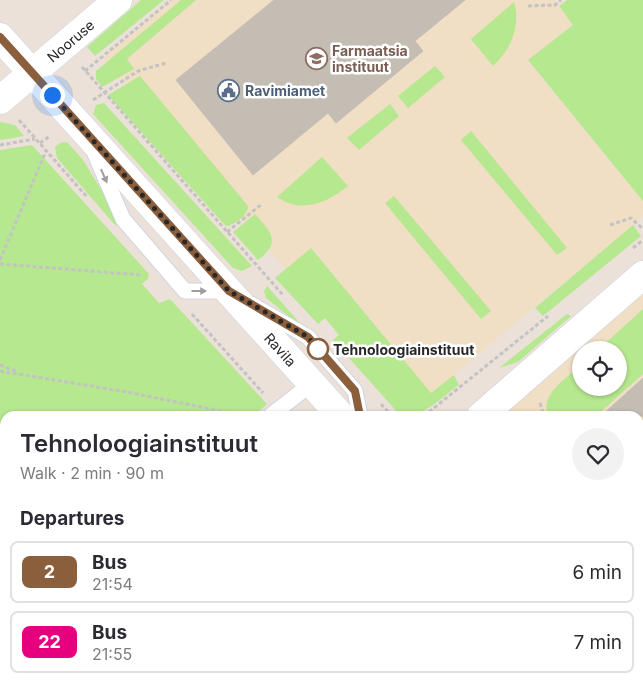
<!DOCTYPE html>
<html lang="en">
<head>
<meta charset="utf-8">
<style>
	:root { --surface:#fff; --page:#f2f2f3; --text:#2b2b33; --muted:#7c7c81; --line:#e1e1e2 }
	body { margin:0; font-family:Inter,sans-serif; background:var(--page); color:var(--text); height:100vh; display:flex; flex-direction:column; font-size:19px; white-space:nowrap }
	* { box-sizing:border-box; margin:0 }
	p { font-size:16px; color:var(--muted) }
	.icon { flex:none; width:28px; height:28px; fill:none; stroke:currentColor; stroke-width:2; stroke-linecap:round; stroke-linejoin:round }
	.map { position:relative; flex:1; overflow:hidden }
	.details { position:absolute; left:0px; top:411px; width:644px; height:281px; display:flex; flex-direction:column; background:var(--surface); border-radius:15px 15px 0 0; box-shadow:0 1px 4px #0004 }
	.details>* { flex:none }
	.badge { padding:0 10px; border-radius:8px; font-size:18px; line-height:32px }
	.controls { position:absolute; left:572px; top:341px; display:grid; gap:10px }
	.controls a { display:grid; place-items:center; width:55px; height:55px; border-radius:50%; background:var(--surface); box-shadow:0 1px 4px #0004; font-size:25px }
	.you { position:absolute; width:25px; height:25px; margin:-12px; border:4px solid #fff; border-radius:50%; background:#1a73e8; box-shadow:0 0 0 8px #1a73e833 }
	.map>.badge { position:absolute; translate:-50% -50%; box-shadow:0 0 0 2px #fff }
	h2 { padding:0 20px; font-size:19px; line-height:45px }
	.round { display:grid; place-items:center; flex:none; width:52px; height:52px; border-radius:26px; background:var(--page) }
	.head { display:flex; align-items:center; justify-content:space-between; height:85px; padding:0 20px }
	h1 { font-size:24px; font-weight:600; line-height:38px }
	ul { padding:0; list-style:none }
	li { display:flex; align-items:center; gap:15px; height:62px; margin:0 10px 8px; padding:0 10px; border:2px solid var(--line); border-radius:8px }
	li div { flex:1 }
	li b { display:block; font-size:19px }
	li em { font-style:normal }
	li .badge { min-width:55px; font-weight:700; text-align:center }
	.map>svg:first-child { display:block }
	.education { fill:#f0dec5; fill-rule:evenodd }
	.green { fill:#b6e88f }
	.building { fill:#c3bdb4; stroke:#c7bdb2 }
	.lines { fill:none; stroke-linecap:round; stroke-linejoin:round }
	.service-casing { stroke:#cdd3e3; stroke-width:17 }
	.minor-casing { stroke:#cdd3e3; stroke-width:29 }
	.tertiary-casing { stroke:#cdd3e3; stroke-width:29 }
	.path { stroke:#c3c3c3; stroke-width:3; stroke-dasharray:4 2.5; stroke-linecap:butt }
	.service { stroke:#fff; stroke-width:15 }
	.minor { stroke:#fff; stroke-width:28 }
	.tertiary { stroke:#fff; stroke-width:28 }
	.oneway { fill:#9e9e9e }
	.line-casing { stroke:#fff; stroke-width:11 }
	.line { stroke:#8b5e3c; stroke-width:8 }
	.walk { stroke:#282828; stroke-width:5; stroke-dasharray:0 9 }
	.stop-dot { fill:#fff; stroke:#8b5e3c; stroke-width:2.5 }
	.labels { text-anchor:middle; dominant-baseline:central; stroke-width:5; stroke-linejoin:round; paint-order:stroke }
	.street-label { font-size:14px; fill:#282828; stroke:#fff }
	.education-label { font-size:14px; font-weight:bold; fill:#785e54; stroke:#fff; text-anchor:start }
	.service-label { font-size:14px; font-weight:bold; fill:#4e5e75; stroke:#fff; text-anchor:start }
	.stop-label { font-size:14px; font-weight:bold; fill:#282828; stroke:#fff; text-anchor:start }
</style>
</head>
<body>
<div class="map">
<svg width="643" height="692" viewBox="0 0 643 692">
	<rect width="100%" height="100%" fill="#ece1d8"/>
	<!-- education -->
	<g class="education">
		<path d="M171,0H554L573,24L528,61L643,201V217L432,393L406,409L102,57Z"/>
		<path d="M643,289V658L639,653V416H499ZM581,350H619V388H581Z"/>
	</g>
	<!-- green -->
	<g class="green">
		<path d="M141,0H164L95,56L87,47Z"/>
		<path d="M181,0H196L127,59L134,69L102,87L96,79V71Z"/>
		<path d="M567,0H643V201L528,60L573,25L559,6Z"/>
		<path d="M514,2C521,26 511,49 493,66L471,39Z"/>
		<path d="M435,66L445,77L408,108L398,96Z"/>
		<path d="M140,76L248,206C248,215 235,225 226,226L223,223L108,95Z"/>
		<path d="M104,103L252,266L242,271L233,268L93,114L96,105Z"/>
		<path d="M390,104L399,116L359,150L347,138Z"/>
		<path d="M0,122L15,125L24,136L0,140Z"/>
		<path d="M471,131L567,248L557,255L461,140Z"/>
		<path d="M67,142L83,160L126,230L114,224L57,158L55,147L60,143Z"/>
		<path d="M32,145L149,274L148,279L142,284L159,303L170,299L267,404L253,416H5V607L0,611V150Z"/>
		<path d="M322,157L348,186C327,203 301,214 277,197Z"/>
		<path d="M394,196L491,311L481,319L385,203Z"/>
		<path d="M255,214C271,232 282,242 258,260L233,232Z"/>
		<path d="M633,225L641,236L543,316L535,308Z"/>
		<path d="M311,248L431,393L454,375L459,385C444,395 419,422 399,414L333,340L339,335L325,318L318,324L275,278Z"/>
		<path d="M267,286L307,331L266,298L264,291Z"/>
		<path d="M643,309V374L596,416H548C540,393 566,379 581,365V388H619V350H598Z"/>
		<path d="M567,314L571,316L518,362L499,368Z"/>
		<path d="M5,634V688H414L409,692H0V636Z"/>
		<path d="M483,688H523L527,692H487Z"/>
	</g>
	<!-- building -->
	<g class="building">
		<path d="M274,0H465L415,41L423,51L336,123L328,113L253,175L176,80Z"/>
		<path d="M643,378V416H601Z"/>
	</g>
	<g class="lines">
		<defs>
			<g id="service">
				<path d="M95,154L123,219L185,291H228"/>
				<path d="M251,304L308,337L355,391L360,416"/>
				<path d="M270,416L311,384"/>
				<path d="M0,622L5,619"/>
			</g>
			<g id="minor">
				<path id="s1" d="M0,100L118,0"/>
				<path d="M481,416L643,275"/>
			</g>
			<g id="tertiary">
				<path id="s2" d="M0,37L341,416"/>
				<path d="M584,688L588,692"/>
			</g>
		</defs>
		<!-- service casing -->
		<use href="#service" class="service-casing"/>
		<!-- minor casing -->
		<use href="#minor" class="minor-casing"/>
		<!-- tertiary casing -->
		<use href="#tertiary" class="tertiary-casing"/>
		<!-- path -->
		<g class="path">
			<path d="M528,6L555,5L561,0"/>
			<path d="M82,67L283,295"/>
			<path d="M85,71L171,0"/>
			<path d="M93,100L138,71L166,63"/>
			<path d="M19,120L88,198"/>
			<path d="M40,143L50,136"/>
			<path d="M0,145L35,139"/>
			<path d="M610,225L631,218L643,229"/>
			<path d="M227,232L262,204"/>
			<path d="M633,248L643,240"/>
			<path d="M0,260L46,151"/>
			<path d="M0,264L141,275"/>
			<path d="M192,314L263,393"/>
			<path d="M0,365L18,372"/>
			<path d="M0,371L127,392L245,416"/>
			<path d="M540,403L544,416"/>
			<path d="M381,404L392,416"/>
			<path d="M424,416L548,316"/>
			<path d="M639,653L643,658"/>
			<path d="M531,688L535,692"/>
			<path d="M637,688L641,692"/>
		</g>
		<!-- service -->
		<use href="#service" class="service"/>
		<!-- minor -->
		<use href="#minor" class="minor"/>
		<!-- tertiary -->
		<use href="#tertiary" class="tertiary"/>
	</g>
	<!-- one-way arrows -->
	<defs><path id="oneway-solid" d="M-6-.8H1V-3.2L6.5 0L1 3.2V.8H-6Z" transform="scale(1.25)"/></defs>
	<g class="oneway">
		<use href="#oneway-solid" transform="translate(104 176) rotate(66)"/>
		<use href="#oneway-solid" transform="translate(199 291)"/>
	</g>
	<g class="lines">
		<defs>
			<path id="line" d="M0,37L229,291L308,337L355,391L360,416"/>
		</defs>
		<!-- line casing -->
		<use href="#line" class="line-casing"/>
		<!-- line -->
		<use href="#line" class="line"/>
		<!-- walk -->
		<path class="walk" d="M52,95L229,291L308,337L318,349"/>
	</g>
	<!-- icons -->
	<defs>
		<symbol id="university-ring" viewBox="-11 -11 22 22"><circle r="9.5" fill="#fff" stroke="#8d6e63" stroke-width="1.5"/><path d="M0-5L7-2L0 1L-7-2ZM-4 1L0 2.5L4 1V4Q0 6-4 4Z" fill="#8d6e63"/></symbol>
		<symbol id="civic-ring" viewBox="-11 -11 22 22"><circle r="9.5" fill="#fff" stroke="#5c6f8a" stroke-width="1.5"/><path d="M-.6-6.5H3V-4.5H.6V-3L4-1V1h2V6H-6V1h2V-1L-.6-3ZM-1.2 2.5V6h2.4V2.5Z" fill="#5c6f8a"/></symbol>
	</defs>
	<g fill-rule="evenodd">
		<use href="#university-ring" x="304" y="46" width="25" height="25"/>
		<use href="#civic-ring" x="216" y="78" width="25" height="25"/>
	</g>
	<!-- markers -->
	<circle class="stop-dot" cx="318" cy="349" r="10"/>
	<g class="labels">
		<!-- street labels -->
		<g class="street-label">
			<text stroke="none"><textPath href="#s1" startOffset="92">Nooruse</textPath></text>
			<text stroke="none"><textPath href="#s2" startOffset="420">Ravila</textPath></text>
		</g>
		<!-- education labels -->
		<g class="education-label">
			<text x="332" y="50">Farmaatsia<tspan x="332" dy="16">instituut</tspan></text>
		</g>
		<!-- service labels -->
		<g class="service-label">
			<text x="245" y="90">Ravimiamet</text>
		</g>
		<!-- stop labels -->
		<g class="stop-label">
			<text x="333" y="349">Tehnoloogiainstituut</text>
		</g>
	</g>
</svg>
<div class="controls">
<a><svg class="icon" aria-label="locate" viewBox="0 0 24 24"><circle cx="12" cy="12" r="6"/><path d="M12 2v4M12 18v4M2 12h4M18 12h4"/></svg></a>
</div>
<div class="you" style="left:52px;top:95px"></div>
<section class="details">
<div class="head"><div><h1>Tehnoloogiainstituut</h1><p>Walk · 2 min · 90 m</p></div><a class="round"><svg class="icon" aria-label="heart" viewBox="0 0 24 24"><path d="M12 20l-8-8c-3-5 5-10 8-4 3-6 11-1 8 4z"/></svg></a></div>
<h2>Departures</h2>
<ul>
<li><span class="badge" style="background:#8b5e3c;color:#fff">2</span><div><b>Bus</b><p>21:54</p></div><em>6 min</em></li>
<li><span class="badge" style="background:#e6007e;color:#fff">22</span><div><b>Bus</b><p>21:55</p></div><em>7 min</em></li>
</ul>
</section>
</div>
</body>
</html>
